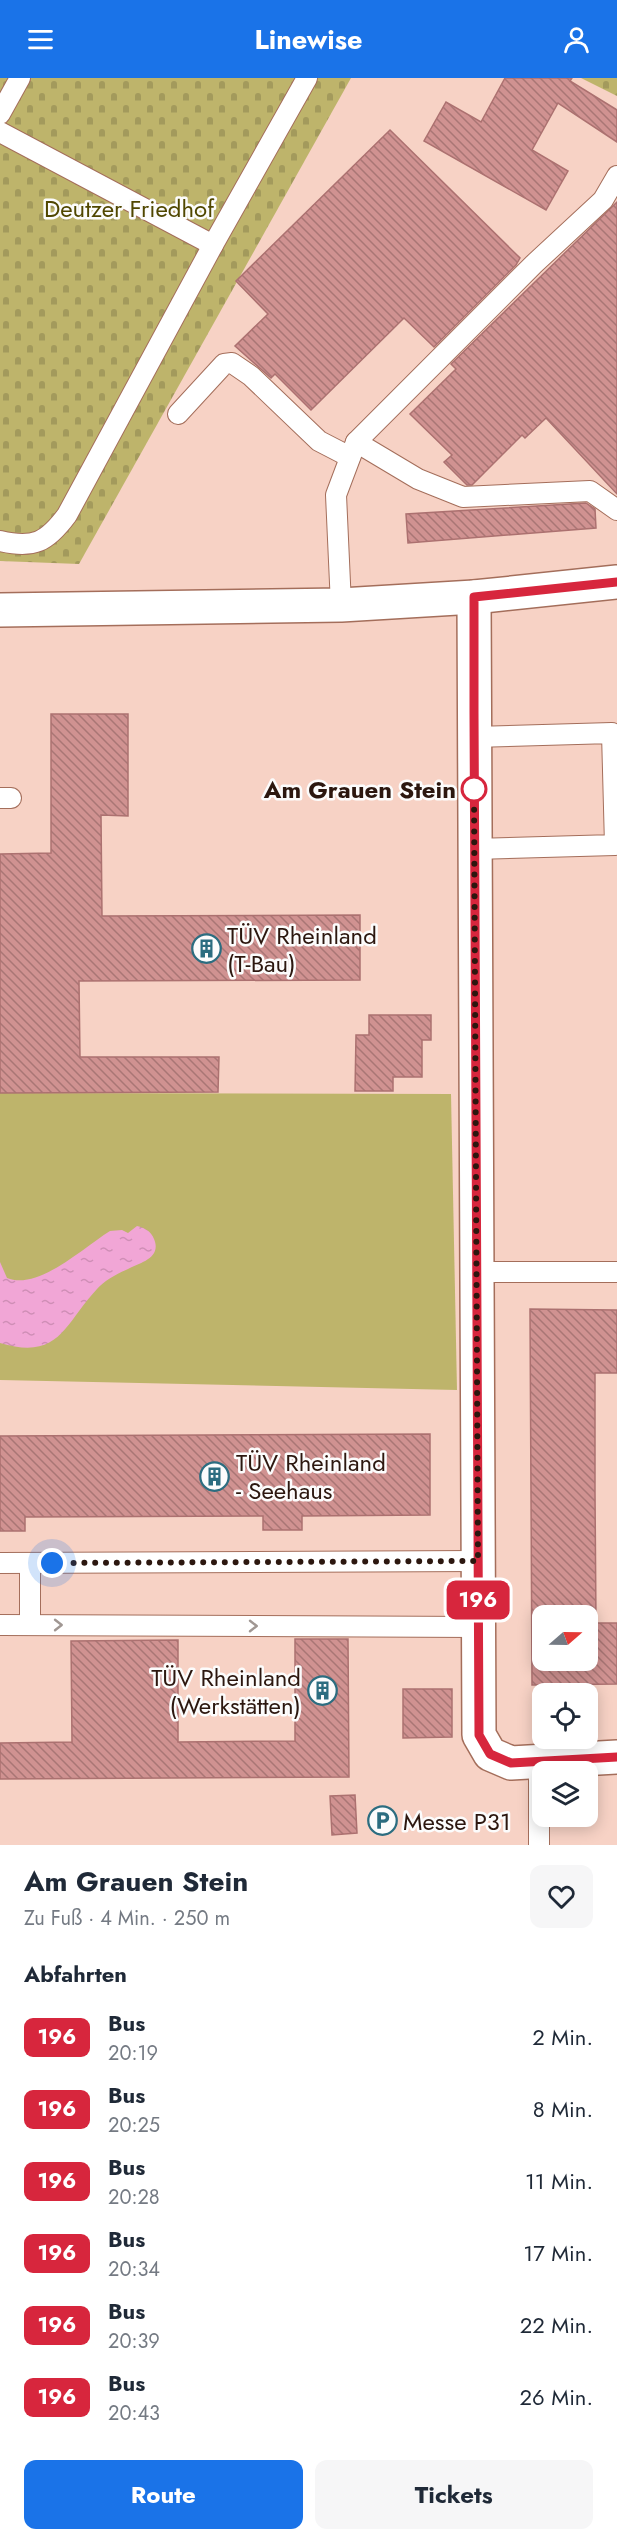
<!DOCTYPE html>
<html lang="de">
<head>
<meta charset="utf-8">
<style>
	:root { --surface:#fff; --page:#f6f6f7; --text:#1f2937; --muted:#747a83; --accent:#1a73e8 }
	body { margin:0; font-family:Jost,sans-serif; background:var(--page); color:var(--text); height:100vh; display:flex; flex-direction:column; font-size:22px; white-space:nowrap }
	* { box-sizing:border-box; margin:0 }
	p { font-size:20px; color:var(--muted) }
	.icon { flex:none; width:33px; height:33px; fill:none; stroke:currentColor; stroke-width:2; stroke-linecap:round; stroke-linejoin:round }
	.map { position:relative; height:1767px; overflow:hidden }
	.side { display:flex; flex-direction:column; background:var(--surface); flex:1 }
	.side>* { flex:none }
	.badge { padding:0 12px; border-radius:9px; font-size:21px; line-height:39px }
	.needle { width:39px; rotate:70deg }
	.tools { position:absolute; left:532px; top:1527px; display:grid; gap:12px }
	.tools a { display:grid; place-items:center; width:66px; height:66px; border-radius:12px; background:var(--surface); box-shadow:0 3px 15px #0003; font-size:30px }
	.you { position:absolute; width:30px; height:30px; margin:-15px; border:4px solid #fff; border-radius:50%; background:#1a73e8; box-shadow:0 0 0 9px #1a73e833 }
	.map>.badge { position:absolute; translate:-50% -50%; box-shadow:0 0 0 3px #fff }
	h2 { padding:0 24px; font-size:22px; line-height:54px }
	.round { display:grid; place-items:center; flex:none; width:63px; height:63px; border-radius:12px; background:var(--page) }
	.headline { display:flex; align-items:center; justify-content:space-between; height:102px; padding:0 24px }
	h1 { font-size:28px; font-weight:700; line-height:45px }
	.action { display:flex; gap:12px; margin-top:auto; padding:12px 24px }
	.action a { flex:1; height:69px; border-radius:12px; background:var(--accent); color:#fff; font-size:24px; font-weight:700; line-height:69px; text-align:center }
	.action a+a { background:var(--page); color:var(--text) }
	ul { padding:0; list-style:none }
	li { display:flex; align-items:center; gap:18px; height:72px; padding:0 24px }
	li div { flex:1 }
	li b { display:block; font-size:22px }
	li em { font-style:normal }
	li .badge { min-width:66px; font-weight:700; text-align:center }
	header { display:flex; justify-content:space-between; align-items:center; height:78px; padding:0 24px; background:var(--accent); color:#fff; font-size:27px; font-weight:700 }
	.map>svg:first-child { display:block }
	.green { fill:#beb46b }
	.cemetery { fill:url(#cemetery-stones) }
	.water { fill:url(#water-ripples) }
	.building { fill:url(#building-back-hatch); stroke:#ac7170; stroke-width:1.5; fill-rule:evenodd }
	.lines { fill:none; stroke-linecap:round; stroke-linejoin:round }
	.service-casing { stroke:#a46e5b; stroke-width:22 }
	.minor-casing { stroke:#a46e5b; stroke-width:36 }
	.tertiary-casing { stroke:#a46e5b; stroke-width:36 }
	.service { stroke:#fff; stroke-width:20 }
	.minor { stroke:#fff; stroke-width:33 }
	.tertiary { stroke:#fff; stroke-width:33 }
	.oneway { stroke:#a09793 }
	.line-casing { stroke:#fff; stroke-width:14 }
	.line { stroke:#d7263d; stroke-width:9 }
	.walk { stroke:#2c170f; stroke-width:6; stroke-dasharray:0 10.8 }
	.stop-dot { fill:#fff; stroke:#d7263d; stroke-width:3 }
	.labels { text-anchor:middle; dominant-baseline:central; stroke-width:5; stroke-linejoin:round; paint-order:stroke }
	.park-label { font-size:24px; fill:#504700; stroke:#fcfcfc }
	.stop-label { font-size:24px; font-weight:bold; fill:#2c170f; stroke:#fcfcfc; text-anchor:end }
	.poi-label { font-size:24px; fill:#2c170f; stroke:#fcfcfc; text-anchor:start }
</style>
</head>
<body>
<header><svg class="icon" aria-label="menu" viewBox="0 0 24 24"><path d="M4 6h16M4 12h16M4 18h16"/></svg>Linewise<svg class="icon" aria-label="person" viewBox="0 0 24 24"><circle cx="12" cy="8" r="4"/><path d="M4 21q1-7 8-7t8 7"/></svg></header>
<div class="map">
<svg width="617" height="1767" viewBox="0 0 617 1767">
	<defs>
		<pattern id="cemetery-stones" width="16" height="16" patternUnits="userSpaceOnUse" patternTransform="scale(1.5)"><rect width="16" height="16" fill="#beb46b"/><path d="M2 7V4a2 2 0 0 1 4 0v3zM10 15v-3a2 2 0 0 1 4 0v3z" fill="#a39a5c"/></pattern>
		<pattern id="water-ripples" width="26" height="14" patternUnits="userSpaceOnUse" patternTransform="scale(1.5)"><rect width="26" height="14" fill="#f1a6d6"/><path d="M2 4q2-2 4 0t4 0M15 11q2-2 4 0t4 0" fill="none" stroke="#cf8eb6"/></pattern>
		<pattern id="building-back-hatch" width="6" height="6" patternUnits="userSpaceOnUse" patternTransform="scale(1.5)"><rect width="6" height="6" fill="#d09291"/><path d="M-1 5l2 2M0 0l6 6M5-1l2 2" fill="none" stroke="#a97675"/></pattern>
	</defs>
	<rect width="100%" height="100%" fill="#f7d2c5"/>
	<!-- green -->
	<path class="green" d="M0,1015L451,1016L457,1312L0,1302Z"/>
	<!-- cemetery -->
	<g class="cemetery">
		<path d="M0,0H351L79,486L0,483Z"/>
		<path d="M581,0H617V18Z"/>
	</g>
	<!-- water -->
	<path class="water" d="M137,1148C145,1150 151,1153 154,1161C162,1180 140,1185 128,1191C118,1195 104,1203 97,1211C64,1246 60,1283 0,1265V1184L7,1200C38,1213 84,1169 110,1153L122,1152L128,1155Z"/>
	<!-- building -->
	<g class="building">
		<path d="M505,0H572L570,3L617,32V64L558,25L532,72L568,93L546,132L424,63L446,24L481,44Z"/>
		<path d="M390,52L520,180L516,187L434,269L404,240L311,332L275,296L271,300L235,268L268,236L236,203Z"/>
		<path d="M617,124V416L546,340L525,360L522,357L472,407H467L444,384L452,377L410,336L456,291L451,286Z"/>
		<path d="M586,425L595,431L596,450L408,465L406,436Z"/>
		<path d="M51,636H128V738L101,737L102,838L360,837V902L79,903L80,979H219L218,1014L0,1015V776L51,775Z"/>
		<path d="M369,937H431V962H422V999H393V1013H355L356,957H369Z"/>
		<path d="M530,1231L617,1232V1295H595V1413L596,1545H617V1606L532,1607ZM543,1538H588V1582H543Z"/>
		<path d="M430,1356V1437L302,1438V1452H263V1438L25,1439V1453H0V1358Z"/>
		<path d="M295,1561H348L349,1699L0,1701V1665L72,1664L71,1563L178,1562V1664L295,1663Z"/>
		<path d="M403,1611H452V1659L403,1660Z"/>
		<path d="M355,1717L357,1755L332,1757L330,1718Z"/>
	</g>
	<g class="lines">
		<defs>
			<g id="service">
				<path d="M0,36L20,0"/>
				<path d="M0,54L213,167"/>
				<path d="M178,336L224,286L232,285L251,298L319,363L350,379"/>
				<path d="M356,364L418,401L463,419L590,413L617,432"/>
				<path d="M0,463C34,471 47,464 67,437L213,167L307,0"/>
				<path d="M341,527L336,417L356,364L534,186L603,122L617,98"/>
				<path d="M474,659L612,655L615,767L474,771"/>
				<path d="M0,720H11"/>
				<path d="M477,1194H617"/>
				<path d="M0,1485L478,1483"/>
				<path d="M30,1485V1547"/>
				<path d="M0,1547L478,1549"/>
				<path d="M539,1767V1684"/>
			</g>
			<path id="minor" d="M474,519L479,1657L490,1676L511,1685L617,1679"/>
			<path id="tertiary" d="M0,532L341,527L474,519L617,504"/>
		</defs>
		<!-- service casing -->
		<use href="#service" class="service-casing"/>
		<!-- minor casing -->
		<use href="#minor" class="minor-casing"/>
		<!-- tertiary casing -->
		<use href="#tertiary" class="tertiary-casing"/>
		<!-- service -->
		<use href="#service" class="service"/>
		<!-- minor -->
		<use href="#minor" class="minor"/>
		<!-- tertiary -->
		<use href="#tertiary" class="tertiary"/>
	</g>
	<!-- one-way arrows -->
	<defs><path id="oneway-chevron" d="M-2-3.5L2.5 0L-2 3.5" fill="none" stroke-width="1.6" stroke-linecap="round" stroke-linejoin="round" transform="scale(1.5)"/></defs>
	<g class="oneway">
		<use href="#oneway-chevron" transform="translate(58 1547)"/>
		<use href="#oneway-chevron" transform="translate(253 1548)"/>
	</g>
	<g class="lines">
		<defs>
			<path id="line" d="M617,504L474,519V634L479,1657L490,1676L511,1685L617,1679"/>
		</defs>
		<!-- line casing -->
		<use href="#line" class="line-casing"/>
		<!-- line -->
		<use href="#line" class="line"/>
		<!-- walk -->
		<path class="walk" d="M52,1485L478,1483L474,711"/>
	</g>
	<!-- icons -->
	<defs>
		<symbol id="building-ring" viewBox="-11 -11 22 22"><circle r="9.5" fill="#fcfcfc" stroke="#2c6d80" stroke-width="1.5"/><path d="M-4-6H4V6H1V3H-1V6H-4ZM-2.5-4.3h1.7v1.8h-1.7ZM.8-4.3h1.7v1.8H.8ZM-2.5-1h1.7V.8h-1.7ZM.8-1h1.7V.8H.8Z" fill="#2c6d80"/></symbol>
		<symbol id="parking-ring" viewBox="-11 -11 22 22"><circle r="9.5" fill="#fcfcfc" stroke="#2c6d80" stroke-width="1.5"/><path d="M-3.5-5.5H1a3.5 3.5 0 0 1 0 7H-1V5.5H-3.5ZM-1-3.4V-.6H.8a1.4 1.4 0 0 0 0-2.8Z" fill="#2c6d80"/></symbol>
	</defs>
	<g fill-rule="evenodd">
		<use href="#building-ring" x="190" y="854" width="33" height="33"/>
		<use href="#building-ring" x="198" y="1382" width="33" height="33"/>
		<use href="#building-ring" x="306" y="1596" width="33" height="33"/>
		<use href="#parking-ring" x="366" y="1726" width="33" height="33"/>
	</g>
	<!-- markers -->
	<circle class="stop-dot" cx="474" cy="711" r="12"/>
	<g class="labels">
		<!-- park labels -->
		<g class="park-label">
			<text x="129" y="130">Deutzer Friedhof</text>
		</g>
		<!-- stop labels -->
		<g class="stop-label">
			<text x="456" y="711">Am Grauen Stein</text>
		</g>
		<!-- poi labels -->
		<g class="poi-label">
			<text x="227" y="857">TÜV Rheinland<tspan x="227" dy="28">(T-Bau)</tspan></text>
			<text x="236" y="1384">TÜV Rheinland<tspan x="236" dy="28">- Seehaus</tspan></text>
			<text x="301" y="1599" text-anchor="end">TÜV Rheinland<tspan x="301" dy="28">(Werkstätten)</tspan></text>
			<text x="403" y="1743">Messe P31</text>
		</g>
	</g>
</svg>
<div class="tools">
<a><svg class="needle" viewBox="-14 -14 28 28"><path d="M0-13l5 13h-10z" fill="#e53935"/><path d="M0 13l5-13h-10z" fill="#747a83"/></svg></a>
<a><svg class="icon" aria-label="locate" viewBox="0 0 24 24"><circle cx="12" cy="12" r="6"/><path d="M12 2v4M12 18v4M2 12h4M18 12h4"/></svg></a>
<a><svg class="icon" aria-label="layers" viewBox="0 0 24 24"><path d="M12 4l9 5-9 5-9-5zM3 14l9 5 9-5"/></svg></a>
</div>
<div class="you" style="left:52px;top:1485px"></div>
<b class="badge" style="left:478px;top:1522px;background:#d7263d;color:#fff">196</b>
</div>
<section class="side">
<div class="headline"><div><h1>Am Grauen Stein</h1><p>Zu Fuß · 4 Min. · 250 m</p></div><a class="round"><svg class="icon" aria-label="heart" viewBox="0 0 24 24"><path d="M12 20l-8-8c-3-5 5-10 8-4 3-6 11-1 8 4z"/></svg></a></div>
<h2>Abfahrten</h2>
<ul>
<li><span class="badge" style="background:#d7263d;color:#fff">196</span><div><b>Bus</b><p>20:19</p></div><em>2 Min.</em></li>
<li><span class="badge" style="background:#d7263d;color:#fff">196</span><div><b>Bus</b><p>20:25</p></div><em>8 Min.</em></li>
<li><span class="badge" style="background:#d7263d;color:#fff">196</span><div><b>Bus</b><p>20:28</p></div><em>11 Min.</em></li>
<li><span class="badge" style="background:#d7263d;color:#fff">196</span><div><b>Bus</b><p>20:34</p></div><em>17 Min.</em></li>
<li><span class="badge" style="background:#d7263d;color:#fff">196</span><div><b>Bus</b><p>20:39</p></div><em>22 Min.</em></li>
<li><span class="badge" style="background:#d7263d;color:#fff">196</span><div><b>Bus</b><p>20:43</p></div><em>26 Min.</em></li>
</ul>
<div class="action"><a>Route</a><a>Tickets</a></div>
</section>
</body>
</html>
